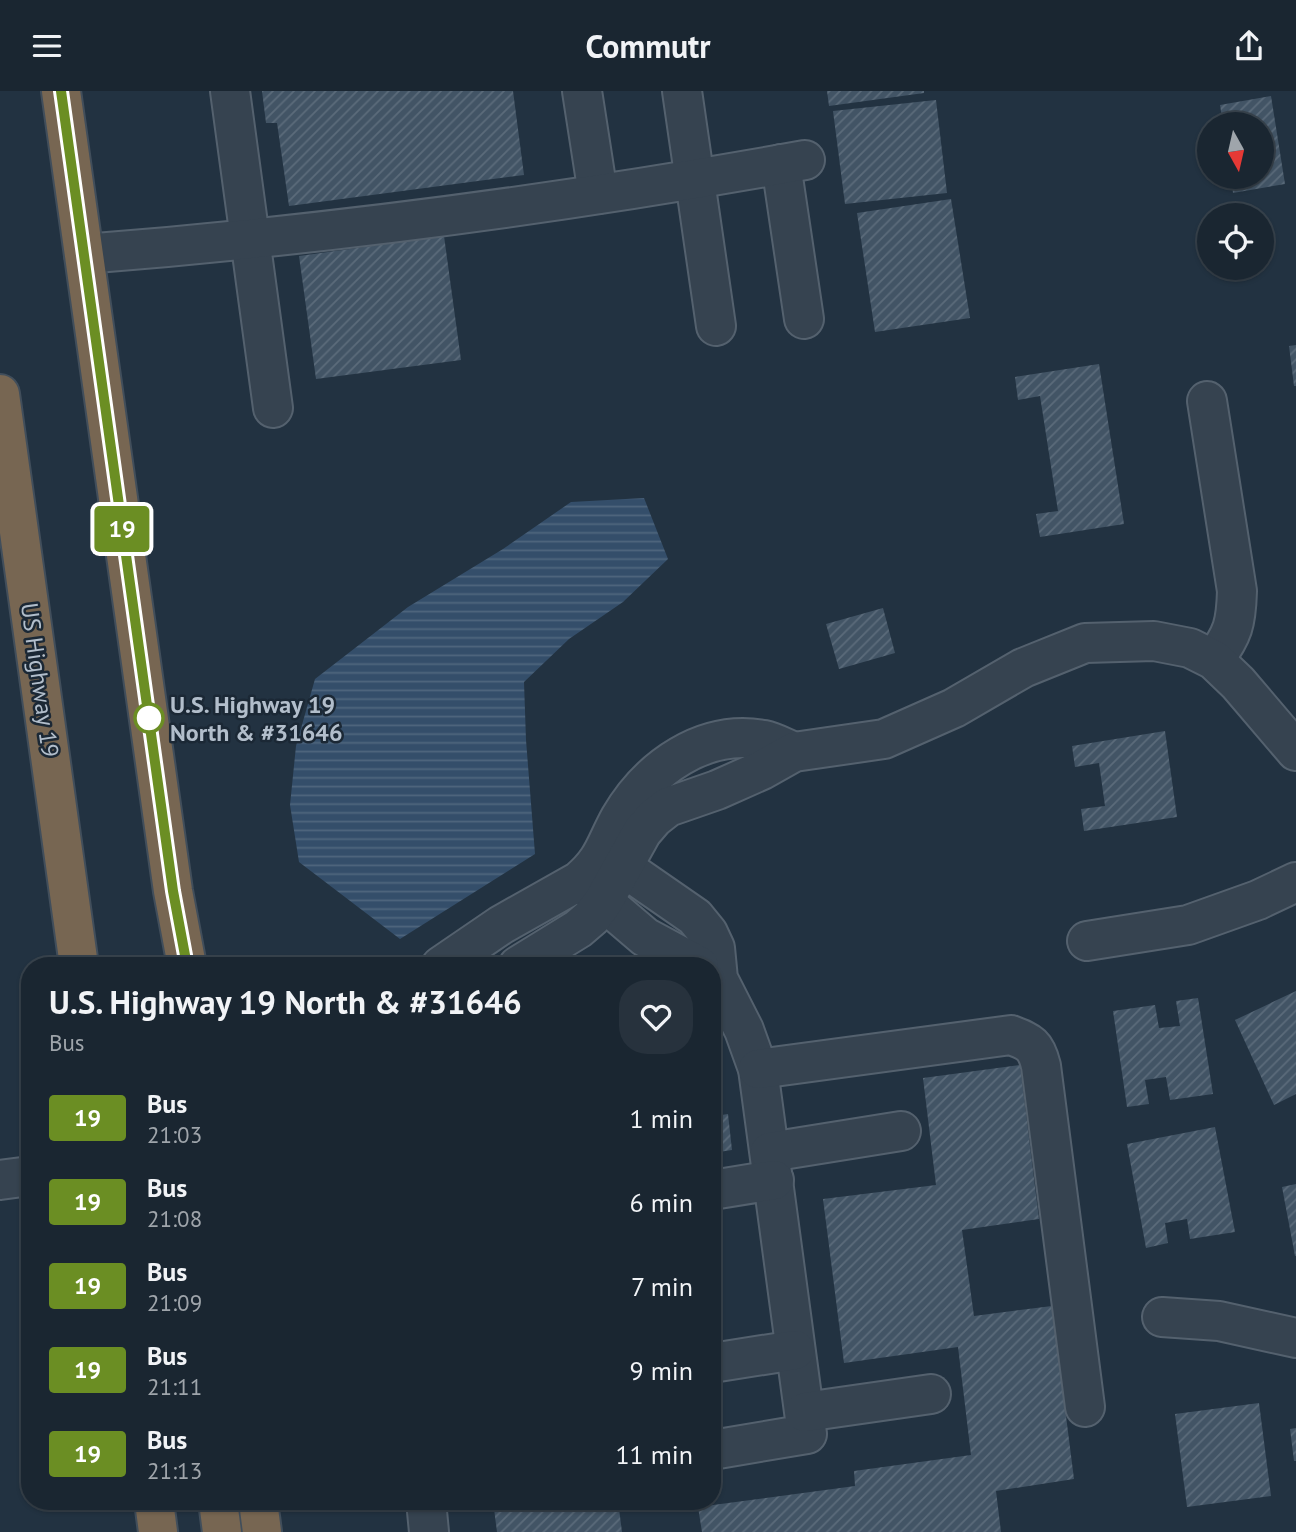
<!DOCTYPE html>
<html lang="en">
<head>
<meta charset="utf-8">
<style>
	:root { --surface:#1a2631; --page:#27323d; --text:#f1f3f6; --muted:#9fa5ab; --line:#38434d }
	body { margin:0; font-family:"PT Sans",sans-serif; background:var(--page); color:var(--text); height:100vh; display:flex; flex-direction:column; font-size:26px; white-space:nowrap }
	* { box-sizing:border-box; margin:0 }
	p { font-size:23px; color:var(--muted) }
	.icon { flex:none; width:38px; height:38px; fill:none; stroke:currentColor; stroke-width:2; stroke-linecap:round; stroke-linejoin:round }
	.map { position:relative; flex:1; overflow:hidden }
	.side { position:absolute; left:21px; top:866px; width:700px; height:553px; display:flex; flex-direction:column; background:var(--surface); border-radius:28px; box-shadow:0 2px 5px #0004,0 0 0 2px var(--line) }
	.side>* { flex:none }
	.badge { padding:0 14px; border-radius:5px; font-size:24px; line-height:46px }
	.needle { width:46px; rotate:172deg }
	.buttons { position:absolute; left:1197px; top:21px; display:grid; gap:14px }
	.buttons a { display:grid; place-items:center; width:77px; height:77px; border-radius:50%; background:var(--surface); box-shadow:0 2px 5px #0004,0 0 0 2px var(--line); font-size:35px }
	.map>.badge { position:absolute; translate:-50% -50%; box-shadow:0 0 0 4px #fff }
	.round { display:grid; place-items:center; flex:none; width:74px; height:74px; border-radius:28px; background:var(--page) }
	.head { display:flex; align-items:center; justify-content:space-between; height:119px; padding:0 28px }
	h1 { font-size:33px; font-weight:800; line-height:52px }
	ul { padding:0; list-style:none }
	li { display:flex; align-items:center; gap:21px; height:84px; padding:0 28px }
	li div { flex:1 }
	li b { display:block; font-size:26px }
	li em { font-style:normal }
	li .badge { min-width:77px; font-weight:700; text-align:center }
	header { display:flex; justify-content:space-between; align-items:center; height:91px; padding:0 28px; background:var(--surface); font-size:32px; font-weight:800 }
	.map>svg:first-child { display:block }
	.water { fill:url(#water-rules) }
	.building { fill:url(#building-hatch) }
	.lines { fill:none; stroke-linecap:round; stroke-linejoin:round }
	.minor-casing { stroke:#54616e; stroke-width:42 }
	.highway-casing { stroke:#414e5b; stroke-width:42 }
	.minor { stroke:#364350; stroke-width:38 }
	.highway { stroke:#776652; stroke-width:38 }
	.line-casing { stroke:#fff; stroke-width:16 }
	.line { stroke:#6b8e23; stroke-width:10 }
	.stop-dot { fill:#fff; stroke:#6b8e23; stroke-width:3.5 }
	.labels { text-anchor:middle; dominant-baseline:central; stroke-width:5; stroke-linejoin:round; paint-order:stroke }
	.street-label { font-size:24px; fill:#b2becb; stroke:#1b2835 }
	.stop-label { font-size:24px; font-weight:bold; fill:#b2becb; stroke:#1b2835; text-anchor:start }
</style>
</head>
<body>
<header><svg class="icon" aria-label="menu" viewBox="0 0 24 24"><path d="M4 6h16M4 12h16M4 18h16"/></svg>Commutr<svg class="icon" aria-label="share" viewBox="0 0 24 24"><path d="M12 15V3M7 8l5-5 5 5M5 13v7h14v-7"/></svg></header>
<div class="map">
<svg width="1296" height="1441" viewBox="0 0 1296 1441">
	<defs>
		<pattern id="water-rules" width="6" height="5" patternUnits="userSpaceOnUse" patternTransform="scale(1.75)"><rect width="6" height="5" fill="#344e6a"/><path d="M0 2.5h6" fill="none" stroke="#4f667e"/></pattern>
		<pattern id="building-hatch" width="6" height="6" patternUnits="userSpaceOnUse" patternTransform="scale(1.75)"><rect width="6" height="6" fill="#425465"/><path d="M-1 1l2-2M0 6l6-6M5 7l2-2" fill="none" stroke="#5b6b7a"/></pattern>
	</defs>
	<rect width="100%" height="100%" fill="#223241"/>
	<!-- water -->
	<path class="water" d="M644,407L668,468L623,511L569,548L524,591L526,649L535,763L400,848L299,771L290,714L296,655L315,588L408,516L503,458L571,411Z"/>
	<!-- building -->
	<g class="building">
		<path d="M262,0H513L524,84L289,115L277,32H266Z"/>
		<path d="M827,0H924V2L829,15Z"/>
		<path d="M1271,5L1285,93L1233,102L1231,86H1262V33H1223L1220,14Z"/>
		<path d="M936,9L947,102L845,113L833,20Z"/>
		<path d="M951,108L970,227L875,241L857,122Z"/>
		<path d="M444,145L461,269L316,288L299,165Z"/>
		<path d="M1296,254V295H1294L1289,255Z"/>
		<path d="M1099,273L1124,433L1040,446L1036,423L1058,420L1040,305L1018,309L1015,286Z"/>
		<path d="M883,517L895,562L839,578L826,533Z"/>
		<path d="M1165,640L1177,726L1084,740L1081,718L1105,715L1099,672L1075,676L1072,655Z"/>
		<path d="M1296,900V1003L1274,1014L1235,929Z"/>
		<path d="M1198,907L1213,1003L1170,1009L1166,986L1145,989L1149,1013L1127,1016L1113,920L1155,914L1159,937L1180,935L1176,910Z"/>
		<path d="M1020,974L1039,1128L962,1139L974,1225L1052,1215L1074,1388L996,1400L1001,1441H702L698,1416L855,1395L854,1380L971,1364L958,1256L844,1272L823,1108L936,1094L923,987Z"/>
		<path d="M714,1017L715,1025L728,1023L732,1059L712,1062Z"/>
		<path d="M1215,1036L1235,1141L1190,1148L1187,1128L1165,1132L1168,1152L1146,1157L1127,1053Z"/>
		<path d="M1296,1093V1165H1295L1282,1096Z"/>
		<path d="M1259,1312L1271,1405L1187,1416L1175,1323Z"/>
		<path d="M1296,1337V1370H1294L1290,1338Z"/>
		<path d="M493,1410H618L622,1441H497Z"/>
	</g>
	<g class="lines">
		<defs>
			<g id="minor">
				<path d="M230,0L273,317"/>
				<path d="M582,0L598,103"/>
				<path d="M682,0L716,235"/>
				<path d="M781,73L804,228"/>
				<path d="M84,163C325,144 567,112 805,69"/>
				<path d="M1207,310L1237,500C1236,533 1233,543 1214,569"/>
				<path d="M604,763L695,826L708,842L715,857L718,888L744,939L758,978L807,1343L712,1359"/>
				<path d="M584,794L645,846L699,875"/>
				<path d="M1087,850L1188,834L1258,809L1296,791"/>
				<path d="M441,875L501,834L579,790C604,769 605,754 620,727C649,677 704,638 764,649C774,651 784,657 794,661"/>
				<path d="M518,875L578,838L592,826L603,811L642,741L654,727L668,716L717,699L762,679L794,661L884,648L954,617L1023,577L1085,552L1154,550L1190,557L1214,569L1238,592L1296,660"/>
				<path d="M758,978L1011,944C1030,951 1036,954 1041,975L1085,1316"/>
				<path d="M770,1061L901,1040"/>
				<path d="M0,1089L30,1085"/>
				<path d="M712,1099L774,1089"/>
				<path d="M1162,1226L1219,1230L1296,1247"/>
				<path d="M712,1272L795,1259"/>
				<path d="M805,1321L931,1303"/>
				<path d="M426,1410L429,1441"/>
			</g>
			<g id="highway">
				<path d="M61,0L173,800L187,875"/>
				<path d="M0,303L79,875"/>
				<path d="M154,1410L158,1441"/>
				<path d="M218,1410L222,1441"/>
				<path d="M258,1410L262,1441"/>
			</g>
		</defs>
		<!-- minor casing -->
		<use href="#minor" class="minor-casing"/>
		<!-- highway casing -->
		<use href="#highway" class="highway-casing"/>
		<!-- minor -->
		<use href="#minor" class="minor"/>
		<!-- highway -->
		<use href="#highway" class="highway"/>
	</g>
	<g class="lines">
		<defs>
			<path id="line" d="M61,0L173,800L187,875"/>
		</defs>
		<!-- line casing -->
		<use href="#line" class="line-casing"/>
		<!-- line -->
		<use href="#line" class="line"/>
	</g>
	<!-- markers -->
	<circle class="stop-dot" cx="149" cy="627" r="14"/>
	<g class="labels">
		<!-- street labels -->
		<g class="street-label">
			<text transform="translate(40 589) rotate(82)">US Highway 19</text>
		</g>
		<!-- stop labels -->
		<g class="stop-label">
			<text x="170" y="613">U.S. Highway 19<tspan x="170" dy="28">North &amp; #31646</tspan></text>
		</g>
	</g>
</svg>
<div class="buttons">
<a><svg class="needle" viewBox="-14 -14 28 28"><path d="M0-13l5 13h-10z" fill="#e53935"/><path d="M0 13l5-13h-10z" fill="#9fa5ab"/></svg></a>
<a><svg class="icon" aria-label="locate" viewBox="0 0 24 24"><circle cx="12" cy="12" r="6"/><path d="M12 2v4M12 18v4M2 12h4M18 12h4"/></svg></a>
</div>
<b class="badge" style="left:122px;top:438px;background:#6b8e23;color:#fff">19</b>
<section class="side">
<div class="head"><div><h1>U.S. Highway 19 North &amp; #31646</h1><p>Bus</p></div><a class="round"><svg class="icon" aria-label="heart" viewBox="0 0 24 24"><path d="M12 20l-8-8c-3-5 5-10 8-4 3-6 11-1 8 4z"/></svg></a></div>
<ul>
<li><span class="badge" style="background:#6b8e23;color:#fff">19</span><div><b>Bus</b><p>21:03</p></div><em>1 min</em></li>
<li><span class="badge" style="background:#6b8e23;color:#fff">19</span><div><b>Bus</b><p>21:08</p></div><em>6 min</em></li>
<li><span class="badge" style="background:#6b8e23;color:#fff">19</span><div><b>Bus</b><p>21:09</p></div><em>7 min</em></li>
<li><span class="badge" style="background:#6b8e23;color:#fff">19</span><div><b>Bus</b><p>21:11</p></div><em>9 min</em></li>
<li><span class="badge" style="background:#6b8e23;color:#fff">19</span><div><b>Bus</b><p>21:13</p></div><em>11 min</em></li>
</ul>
</section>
</div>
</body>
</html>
